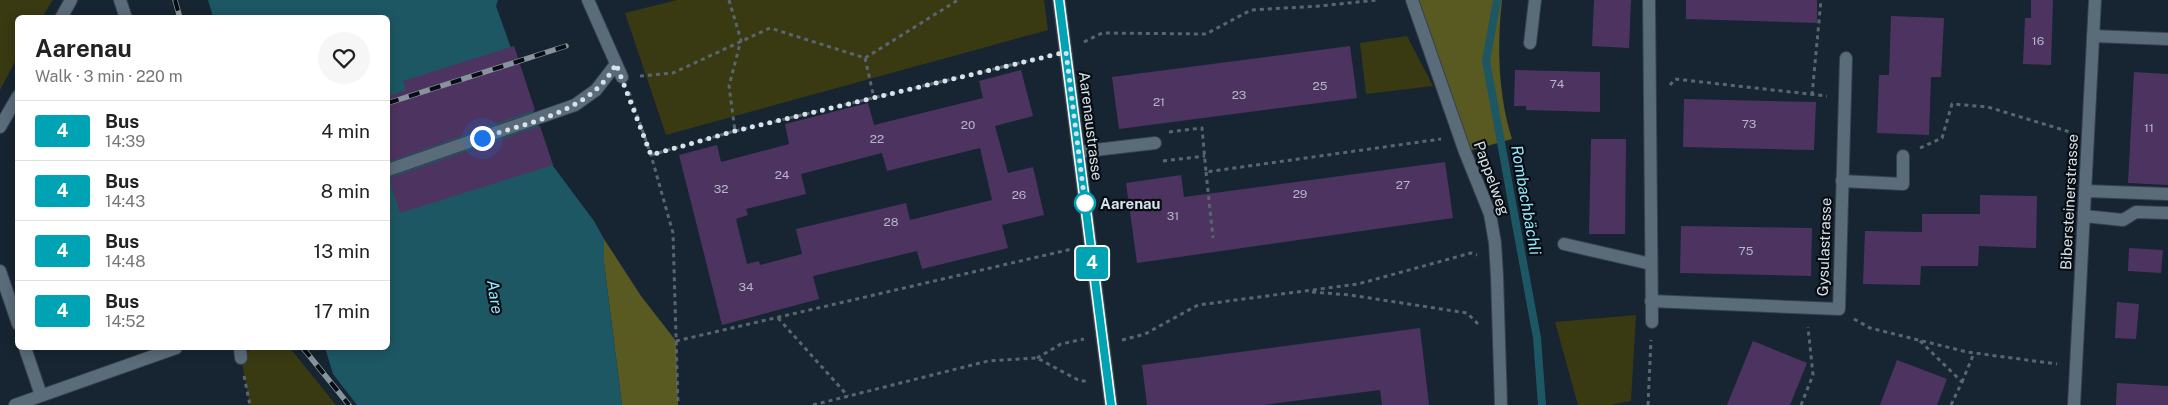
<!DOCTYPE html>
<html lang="en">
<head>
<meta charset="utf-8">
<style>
	:root { --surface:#fff; --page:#f6f6f6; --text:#222; --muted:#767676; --line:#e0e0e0 }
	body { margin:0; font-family:"Public Sans",sans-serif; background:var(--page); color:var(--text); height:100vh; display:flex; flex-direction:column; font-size:19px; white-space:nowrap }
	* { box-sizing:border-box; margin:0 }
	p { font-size:16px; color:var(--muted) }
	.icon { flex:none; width:28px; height:28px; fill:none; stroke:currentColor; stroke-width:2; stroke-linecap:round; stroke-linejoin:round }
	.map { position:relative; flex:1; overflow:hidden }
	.details { position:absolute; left:15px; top:15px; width:375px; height:335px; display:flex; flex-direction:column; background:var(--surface); border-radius:8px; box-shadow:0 2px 12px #0003 }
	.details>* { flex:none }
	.badge { padding:0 10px; border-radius:4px; font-size:18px; line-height:32px }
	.you { position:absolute; width:25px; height:25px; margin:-12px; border:4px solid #fff; border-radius:50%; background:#1a73e8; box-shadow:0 0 0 8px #1a73e833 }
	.map>.badge { position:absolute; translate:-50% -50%; box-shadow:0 0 0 2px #fff }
	.round { display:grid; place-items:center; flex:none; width:52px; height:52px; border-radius:26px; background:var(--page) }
	.headline { display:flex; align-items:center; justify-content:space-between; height:85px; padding:0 20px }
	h1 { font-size:24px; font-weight:700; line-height:38px }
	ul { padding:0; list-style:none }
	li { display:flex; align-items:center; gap:15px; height:60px; padding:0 20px; border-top:1px solid var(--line) }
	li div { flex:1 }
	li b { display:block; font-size:19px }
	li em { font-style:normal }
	li .badge { min-width:55px; font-weight:700; text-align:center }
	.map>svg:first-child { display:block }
	.green { fill:#393a12 }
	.forest { fill:#585a21 }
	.water { fill:#1d5764 }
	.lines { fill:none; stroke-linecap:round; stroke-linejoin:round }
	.stream { stroke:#1d5764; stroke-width:8 }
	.building { fill:#4d3460; fill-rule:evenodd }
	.lane-casing { stroke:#35414b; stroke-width:14 }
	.street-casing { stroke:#35414b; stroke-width:14 }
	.secondary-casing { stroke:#35414b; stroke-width:14 }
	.path { stroke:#596670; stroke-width:3; stroke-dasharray:4 4; stroke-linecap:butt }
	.lane { stroke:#5a6b79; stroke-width:12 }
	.street { stroke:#5a6b79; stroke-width:12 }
	.secondary { stroke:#5a6b79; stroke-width:12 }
	.rail-casing { stroke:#88949d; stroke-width:5.5 }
	.rail { stroke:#070d13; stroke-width:4; stroke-dasharray:11; stroke-linecap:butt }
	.line-casing { stroke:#fff; stroke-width:11 }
	.line { stroke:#00a3b4; stroke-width:8 }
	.walk { stroke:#d8e2ea; stroke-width:5; stroke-dasharray:0 9 }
	.stop-dot { fill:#fff; stroke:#00a3b4; stroke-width:2.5 }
	.labels { text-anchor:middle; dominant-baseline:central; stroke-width:4.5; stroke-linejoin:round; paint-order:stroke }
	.number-label { font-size:12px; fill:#b5b6c8 }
	.street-label { font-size:15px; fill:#d8e2ea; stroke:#070d13 }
	.stop-label { font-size:15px; font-weight:bold; fill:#d8e2ea; stroke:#070d13; text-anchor:start }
	.water-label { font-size:16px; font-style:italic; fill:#95e9ff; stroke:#070d13 }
</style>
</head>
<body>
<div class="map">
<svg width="2168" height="405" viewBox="0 0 2168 405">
	<rect width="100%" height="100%" fill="#162531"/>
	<!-- green -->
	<g class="green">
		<path d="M0,0H53L42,17L18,18L17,58L0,90Z"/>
		<path d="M677,0H1044L1048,30L666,135L625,13Z"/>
		<path d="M1407,36L1433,86L1366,94L1360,43Z"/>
		<path d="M1636,315L1631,401L1610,405H1578L1555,322Z"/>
		<path d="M252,348H290L336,405H250L241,358Z"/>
	</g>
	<!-- forest -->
	<g class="forest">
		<path d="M1412,0H1502C1497,46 1498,94 1512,139L1465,152Z"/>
		<path d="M604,239L641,296L676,341L678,405H622L604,263Z"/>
	</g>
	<!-- water -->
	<path class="water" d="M208,0H498L496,6L553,166L594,221L604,239V263L622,405H357L333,374L325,348H388V18L213,17Z"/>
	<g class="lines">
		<!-- stream -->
		<path class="stream" d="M1497,0L1486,61L1537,338L1542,405"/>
	</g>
	<!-- building -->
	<g class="building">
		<path d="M1594,0H1631L1629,48L1592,46Z"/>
		<path d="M1686,0H1817V23L1686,19Z"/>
		<path d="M2031,0H2053L2051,65L2023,64L2025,18H2031Z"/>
		<path d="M1891,16L1944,18L1941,77H1931L1929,135L1877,133L1879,75H1889Z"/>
		<path d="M514,46L535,110L388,162V96L406,90L403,81Z"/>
		<path d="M1350,46L1357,98L1119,129L1112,77Z"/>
		<path d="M1021,70L1033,116L995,126L1008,173L1033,167L1044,215L1002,225L1008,248L922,269L917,251L813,276L819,299L722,325L679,155L717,145L721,162L789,144L785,124L868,103L874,125L983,98L979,81ZM980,148L992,200L910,220L906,203L796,229L802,254L760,265L759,261L747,264L736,219L748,215L746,209L806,194L801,174L882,153L887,171Z"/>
		<path d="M1515,70L1600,72V112L1526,110V106H1514Z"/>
		<path d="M2134,72L2168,74V185L2128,183Z"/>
		<path d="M1684,99L1816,102L1814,150L1683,147Z"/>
		<path d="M540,126L553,165L400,213L389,178Z"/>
		<path d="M1591,139H1626L1625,234H1589Z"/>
		<path d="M1445,162L1453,218L1137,263L1126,183L1181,175L1184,197Z"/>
		<path d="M1980,195L2037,196L2036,248L1979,246L1978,266H1921L1920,285L1863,284L1865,231L1922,232V214H1980Z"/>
		<path d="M1681,226L1812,228L1811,276L1680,273Z"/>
		<path d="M2129,248L2163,250L2161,273L2128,271Z"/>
		<path d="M2117,302L2139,304L2136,339L2115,338Z"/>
		<path d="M1420,328L1429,405H1382L1380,390L1263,405H1147L1142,365Z"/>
		<path d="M1753,341L1807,363L1790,405H1727Z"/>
		<path d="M1897,360L1947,379L1937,405H1880Z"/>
		<path d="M2117,383L2168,386V405H2116Z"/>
	</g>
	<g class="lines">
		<defs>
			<g id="lane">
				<path d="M120,0L126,18"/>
				<path d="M588,0L622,77"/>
				<path d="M1412,0L1465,152L1490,214L1495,243L1497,276L1501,405"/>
				<path d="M61,18L71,0"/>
				<path d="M2093,36L2168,39"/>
				<path d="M1530,43L1535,0"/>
				<path d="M0,127L18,96"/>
				<path d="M1078,152L1155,143"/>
				<path d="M388,170L575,105L596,90L616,64"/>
				<path d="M1842,181L1903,184V156"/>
				<path d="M2086,191L2168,194"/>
				<path d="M2084,216L2123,220L2136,212L2168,213"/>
				<path d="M1564,244L1651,264"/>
				<path d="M0,271L18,324"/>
				<path d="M25,348L41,395"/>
				<path d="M240,348L241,358"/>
				<path d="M15,405L176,348"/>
			</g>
			<g id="street">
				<path d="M1059,0L1111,405"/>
				<path d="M1649,0L1652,322"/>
				<path d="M1651,301L1839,309L1846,58"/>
			</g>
			<path id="secondary" d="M2074,405L2095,0"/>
		</defs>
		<!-- lane casing -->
		<use href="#lane" class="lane-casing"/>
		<!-- street casing -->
		<use href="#street" class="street-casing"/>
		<!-- secondary casing -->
		<use href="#secondary" class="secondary-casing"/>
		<!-- path -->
		<g class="path">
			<path d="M729,0L741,40L729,86L735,131"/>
			<path d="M1084,42L1102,33L1206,34L1251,10L1320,6L1377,0"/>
			<path d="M865,58L874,98"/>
			<path d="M640,76L673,73L770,28L865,58L958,0"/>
			<path d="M1670,85L1675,79L1827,96"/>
			<path d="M629,92L651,155L673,233L678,405"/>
			<path d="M1812,95L1821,0"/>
			<path d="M1169,132L1202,128L1206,172L1441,139"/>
			<path d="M1920,148L1942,138L1952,104L1988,107L2070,132"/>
			<path d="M651,155L735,131L1048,56"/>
			<path d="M1163,161L1205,156"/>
			<path d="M1206,172L1213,238"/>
			<path d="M1312,292L1350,295L1467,313L1479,325"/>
			<path d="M778,318L848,396"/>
			<path d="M1854,319L1870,328L1967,352L2057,364"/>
			<path d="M1122,340L1145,334L1198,305L1358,284L1471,253L1477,255"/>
			<path d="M676,341L1072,249"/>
			<path d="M1920,341L1962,382L1951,405"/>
			<path d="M1037,358L1061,344L1084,339"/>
			<path d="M244,376L250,405"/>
			<path d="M1962,382L1974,353"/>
			<path d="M813,405L988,361L1037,358L1080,381H1088"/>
			<path d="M1648,405L1651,340"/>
			<path d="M1801,405L1813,375L1808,327"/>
		</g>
		<!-- lane -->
		<use href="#lane" class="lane"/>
		<!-- street -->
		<use href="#street" class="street"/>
		<!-- secondary -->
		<use href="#secondary" class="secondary"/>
		<defs>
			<g id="rail">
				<path d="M175,0L180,18"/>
				<path d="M388,103L566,46"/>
				<path d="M303,348L349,405"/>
			</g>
		</defs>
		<!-- rail casing -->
		<use href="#rail" class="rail-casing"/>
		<!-- rail -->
		<use href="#rail" class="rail"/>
	</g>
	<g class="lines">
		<defs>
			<path id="line" d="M1059,0L1111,405"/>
		</defs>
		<!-- line casing -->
		<use href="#line" class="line-casing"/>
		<!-- line -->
		<use href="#line" class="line"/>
		<!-- walk -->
		<path class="walk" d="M482,138C529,122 591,112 616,64L651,155L735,131L1066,52L1085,203"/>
	</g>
	<!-- markers -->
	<circle class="stop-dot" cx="1085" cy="203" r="10"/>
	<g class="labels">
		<!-- number labels -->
		<g class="number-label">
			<text x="2038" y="41">16</text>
			<text x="1557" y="84">74</text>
			<text x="1320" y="86">25</text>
			<text x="1239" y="95">23</text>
			<text x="1159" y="102">21</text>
			<text x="1749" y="124">73</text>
			<text x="968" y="125">20</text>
			<text x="2149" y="128">11</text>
			<text x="877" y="139">22</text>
			<text x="782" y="175">24</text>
			<text x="1403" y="185">27</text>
			<text x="721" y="189">32</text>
			<text x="1300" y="194">29</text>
			<text x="1019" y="195">26</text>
			<text x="1173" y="216">31</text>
			<text x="891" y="222">28</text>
			<text x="1746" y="251">75</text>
			<text x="746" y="287">34</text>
		</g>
		<!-- street labels -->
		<g class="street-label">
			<text transform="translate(1091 126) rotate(83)">Aarenaustrasse</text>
			<text transform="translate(1492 178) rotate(70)">Pappelweg</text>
			<text transform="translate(2069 202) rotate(-87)">Bibersteinerstrasse</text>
			<text transform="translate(1824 247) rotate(-88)">Gysulastrasse</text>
		</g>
		<!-- stop labels -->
		<g class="stop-label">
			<text x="1100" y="203">Aarenau</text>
		</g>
		<!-- water labels -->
		<g class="water-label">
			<text transform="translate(1526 200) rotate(80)">Rombachbächli</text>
			<text transform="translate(495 297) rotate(81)">Aare</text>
		</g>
	</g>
</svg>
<div class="you" style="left:482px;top:138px"></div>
<b class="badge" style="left:1092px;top:263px;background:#00a3b4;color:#fff">4</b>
<section class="details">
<div class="headline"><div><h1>Aarenau</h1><p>Walk · 3 min · 220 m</p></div><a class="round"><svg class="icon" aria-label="heart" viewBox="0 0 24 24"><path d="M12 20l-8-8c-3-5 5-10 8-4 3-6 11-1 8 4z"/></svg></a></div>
<ul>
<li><span class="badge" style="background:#00a3b4;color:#fff">4</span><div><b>Bus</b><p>14:39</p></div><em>4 min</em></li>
<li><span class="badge" style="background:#00a3b4;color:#fff">4</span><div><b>Bus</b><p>14:43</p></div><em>8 min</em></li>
<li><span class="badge" style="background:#00a3b4;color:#fff">4</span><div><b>Bus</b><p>14:48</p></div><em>13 min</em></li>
<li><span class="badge" style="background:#00a3b4;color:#fff">4</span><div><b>Bus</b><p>14:52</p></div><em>17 min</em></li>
</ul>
</section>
</div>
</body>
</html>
